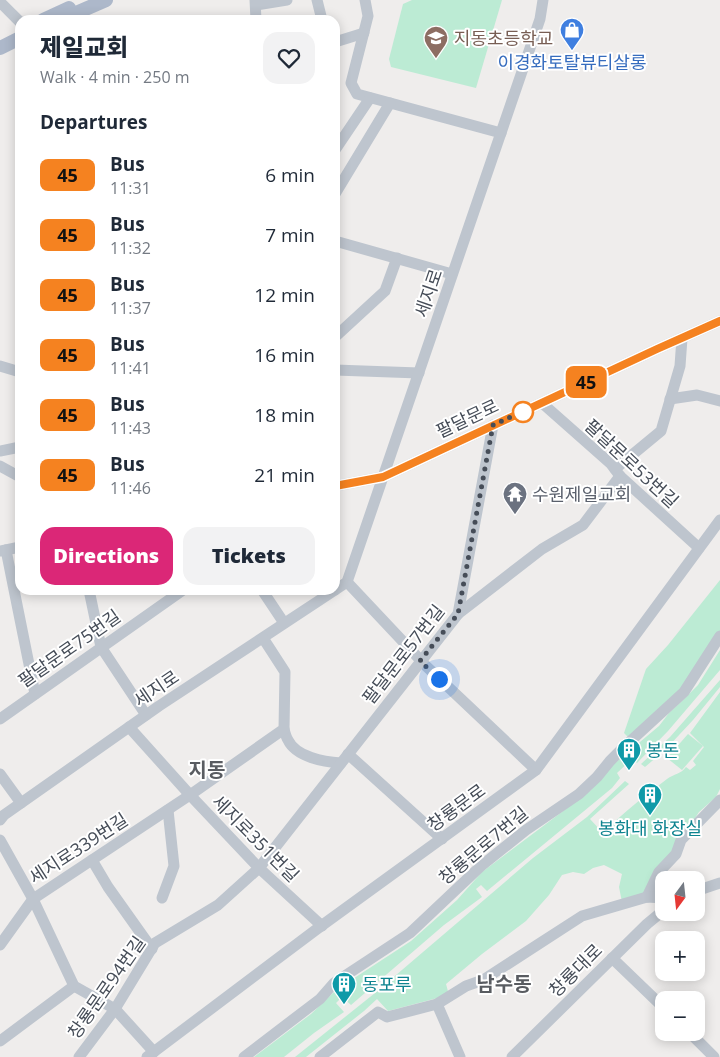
<!DOCTYPE html>
<html lang="en">
<head>
<meta charset="utf-8">
<style>
	:root { --surface:#fff; --page:#f2f2f3; --text:#1f2937; --muted:#747a83; --accent:#db2777 }
	body { margin:0; font-family:"Open Sans","Noto Sans KR",sans-serif; background:var(--page); color:var(--text); height:100vh; display:flex; flex-direction:column; font-size:19px; white-space:nowrap }
	* { box-sizing:border-box; margin:0 }
	p { font-size:16px; color:var(--muted) }
	.icon { flex:none; width:28px; height:28px; fill:none; stroke:currentColor; stroke-width:2; stroke-linecap:round; stroke-linejoin:round }
	.map { position:relative; flex:1; overflow:hidden }
	.drawer { position:absolute; left:15px; top:15px; width:325px; height:580px; display:flex; flex-direction:column; background:var(--surface); border-radius:15px; box-shadow:0 2px 12px #0003 }
	.drawer>* { flex:none }
	.badge { padding:0 10px; border-radius:8px; font-size:18px; line-height:32px }
	.needle { width:32px; rotate:195deg }
	.buttons { position:absolute; left:655px; top:871px; display:grid; gap:10px }
	.buttons a { display:grid; place-items:center; width:50px; height:50px; border-radius:10px; background:var(--surface); box-shadow:0 2px 12px #0003; font-size:25px }
	.you { position:absolute; width:25px; height:25px; margin:-12px; border:4px solid #fff; border-radius:50%; background:#1a73e8; box-shadow:0 0 0 8px #1a73e833 }
	.map>.badge { position:absolute; translate:-50% -50%; box-shadow:0 0 0 2px #fff }
	h2 { padding:0 25px; font-size:19px; line-height:45px }
	.round { display:grid; place-items:center; flex:none; width:52px; height:52px; border-radius:15px; background:var(--page) }
	.summary { display:flex; align-items:center; justify-content:space-between; height:85px; padding:0 25px }
	h1 { font-size:24px; font-weight:800; line-height:38px }
	.button { display:flex; gap:10px; margin-top:auto; padding:10px 25px }
	.button a { flex:1; height:58px; border-radius:15px; background:var(--accent); color:#fff; font-size:20px; font-weight:800; line-height:58px; text-align:center }
	.button a+a { background:var(--page); color:var(--text) }
	ul { padding:0; list-style:none }
	li { display:flex; align-items:center; gap:15px; height:60px; padding:0 25px }
	li div { flex:1 }
	li b { display:block; font-size:19px }
	li em { font-style:normal }
	li .badge { min-width:55px; font-weight:700; text-align:center }
	.map>svg:first-child { display:block }
	.green { fill:#bcebd4 }
	.lines { fill:none; stroke-linecap:round; stroke-linejoin:round }
	.minor { stroke:#bec5ce; stroke-width:11 }
	.major { stroke:#adb8ca; stroke-width:14 }
	.line-casing { stroke:#fff; stroke-width:11 }
	.line { stroke:#f58220; stroke-width:8 }
	.walk { stroke:#464d58; stroke-width:5; stroke-dasharray:0 9 }
	.stop-dot { fill:#fff; stroke:#f58220; stroke-width:2.5 }
	.labels { text-anchor:middle; dominant-baseline:central; stroke-width:4; stroke-linejoin:round; paint-order:stroke }
	.education-label { font-size:18px; fill:#785e54; stroke:#fff; text-anchor:start }
	.shop-label { font-size:18px; fill:#366cbe; stroke:#fff }
	.street-label { font-size:18px; fill:#464d58; stroke:#fff }
	.worship-label { font-size:18px; fill:#5b616d; stroke:#fff; text-anchor:start }
	.culture-label { font-size:18px; fill:#0d838f; stroke:#fff; text-anchor:start }
	.quarter-label { font-size:20px; font-weight:bold; fill:#595c61; stroke:#fff }
</style>
</head>
<body>
<div class="map">
<svg width="720" height="1057" viewBox="0 0 720 1057">
	<rect width="100%" height="100%" fill="#efedec"/>
	<!-- green -->
	<g class="green">
		<path d="M412,0H502L476,88L391,67L389,59L403,4Z"/>
		<path d="M720,580V632L682,692L630,739L624,733L646,669L668,645Z"/>
		<path d="M720,650V670L668,731L637,763L632,759L617,773L620,778L612,788L487,891L481,885L476,889L482,897L444,925L351,1005L342,997L336,1003L344,1012L314,1033L284,1057H254L311,1014L336,990L411,941L457,900L482,872L591,790L609,768L659,726L669,713L684,699L698,685Z"/>
		<path d="M720,680V687L693,720L666,749L645,767L641,764L670,737Z"/>
		<path d="M720,692V789L716,797L699,812L645,894L622,902L619,887L622,874L604,865L593,868L584,874L573,872L562,875L549,895L526,921L482,954L446,984L449,995L388,1011L377,999L364,1011L306,1057H295L375,993L533,858L587,817L625,781L629,784L590,819L603,833C624,812 643,797 667,779C674,774 681,774 686,767L690,770L696,765L693,761L704,747L690,733Z"/>
		<path d="M688,734L703,746L682,770L667,758Z"/>
	</g>
	<g class="lines">
		<!-- minor -->
		<g class="minor">
			<path d="M255,0L256,20"/>
			<path d="M317,0L322,20"/>
			<path d="M365,0L368,16L351,83L357,94L501,133"/>
			<path d="M0,2L20,22"/>
			<path d="M256,5L287,0"/>
			<path d="M335,42L364,33"/>
			<path d="M335,150L370,98"/>
			<path d="M335,194L390,103"/>
			<path d="M335,241L452,274"/>
			<path d="M335,337L385,291L397,258"/>
			<path d="M0,366L20,372"/>
			<path d="M335,370L419,373"/>
			<path d="M670,399L697,395L720,401"/>
			<path d="M542,403L611,464L620,476L699,548"/>
			<path d="M0,451L20,447"/>
			<path d="M0,466L20,477"/>
			<path d="M615,469L661,431L680,366L682,338"/>
			<path d="M335,486L383,477L657,349L720,321"/>
			<path d="M6,550L35,694"/>
			<path d="M0,551L20,547"/>
			<path d="M347,582L426,666L536,770"/>
			<path d="M89,590L101,647L146,715"/>
			<path d="M262,590L284,623"/>
			<path d="M335,590L347,582L540,19L543,0"/>
			<path d="M458,614L542,549L583,525L620,476"/>
			<path d="M0,719L183,590"/>
			<path d="M129,727L190,795L259,868L322,926"/>
			<path d="M284,729C285,733 286,737 288,740C296,757 324,762 341,763"/>
			<path d="M348,754L442,839"/>
			<path d="M0,774L21,803"/>
			<path d="M0,820L4,815L159,706L335,590"/>
			<path d="M0,840L33,899L74,986L115,1009L154,1052"/>
			<path d="M92,860L108,887L152,949"/>
			<path d="M696,891L720,883"/>
			<path d="M647,897L659,872L676,854L681,840L720,800"/>
			<path d="M162,898L174,866L168,810"/>
			<path d="M0,945L33,899L190,795L284,729L285,672L263,638"/>
			<path d="M612,958L664,1008"/>
			<path d="M437,1004L460,1057"/>
			<path d="M689,1032L714,1057"/>
			<path d="M0,1041L74,986"/>
			<path d="M79,1057L115,1009L155,943L218,905L259,868L458,614L493,425"/>
			<path d="M147,1057L317,929L536,770L720,520"/>
			<path d="M244,1057L320,999L334,983L410,933L481,866L526,830L579,794L597,777L610,761L624,747L684,692L720,636"/>
			<path d="M320,1057L378,1012L387,1017L437,1004L466,986L483,980L582,916L647,897L664,898"/>
			<path d="M512,1057L647,924L664,910"/>
		</g>
		<!-- major -->
		<g class="major">
			<path d="M43,20L69,8"/>
			<path d="M60,20L106,0"/>
			<path d="M0,48L20,38"/>
		</g>
	</g>
	<g class="lines">
		<defs>
			<path id="line" d="M335,486L383,477L657,349L720,321"/>
		</defs>
		<!-- line casing -->
		<use href="#line" class="line-casing"/>
		<!-- line -->
		<use href="#line" class="line"/>
		<!-- walk -->
		<path class="walk" d="M439,679L420,661L458,614L493,425L526,410L523,412"/>
	</g>
	<!-- icons -->
	<defs>
		<symbol id="shop-pin" viewBox="-11 -11 22 30"><path d="M0 17L-7.5 6A9.5 9.5 0 1 1 7.5 6Z" fill="#3f7fe0" stroke="#fff"/><path d="M-5-2.5h2.3a2.7 3.5 0 0 1 5.4 0H5L5.5 6h-11ZM-1.5-2.5h3a1.5 2.3 0 0 0-3 0Z" fill="#fff"/></symbol>
		<symbol id="school-pin" viewBox="-11 -11 22 30"><path d="M0 17L-7.5 6A9.5 9.5 0 1 1 7.5 6Z" fill="#8d6e63" stroke="#fff"/><path d="M0-5L7-2L0 1L-7-2ZM-4 1L0 2.5L4 1V4Q0 6-4 4Z" fill="#fff"/></symbol>
		<symbol id="temple-pin" viewBox="-11 -11 22 30"><path d="M0 17L-7.5 6A9.5 9.5 0 1 1 7.5 6Z" fill="#6b7280" stroke="#fff"/><path d="M0-6L5-2H3V0L6.5 2.5H4V6H1.5V3h-3V6H-4V2.5H-6.5L-3 0V-2H-5Z" fill="#fff"/></symbol>
		<symbol id="building-pin" viewBox="-11 -11 22 30"><path d="M0 17L-7.5 6A9.5 9.5 0 1 1 7.5 6Z" fill="#0f9aa8" stroke="#fff"/><path d="M-4-6H4V6H1V3H-1V6H-4ZM-2.5-4.3h1.7v1.8h-1.7ZM.8-4.3h1.7v1.8H.8ZM-2.5-1h1.7V.8h-1.7ZM.8-1h1.7V.8H.8Z" fill="#fff"/></symbol>
	</defs>
	<g fill-rule="evenodd">
		<use href="#shop-pin" x="558" y="16" width="28" height="38"/>
		<use href="#school-pin" x="422" y="24" width="28" height="38"/>
		<use href="#temple-pin" x="501" y="480" width="28" height="38"/>
		<use href="#building-pin" x="615" y="736" width="28" height="38"/>
		<use href="#building-pin" x="636" y="781" width="28" height="38"/>
		<use href="#building-pin" x="330" y="970" width="28" height="38"/>
	</g>
	<!-- markers -->
	<circle class="stop-dot" cx="523" cy="412" r="10"/>
	<g class="labels">
		<!-- education labels -->
		<g class="education-label">
			<text x="454" y="38">지동초등학교</text>
		</g>
		<!-- shop labels -->
		<g class="shop-label">
			<text x="572" y="62">이경화토탈뷰티살롱</text>
		</g>
		<!-- street labels -->
		<g class="street-label">
			<text transform="translate(428 293) rotate(-71)">세지로</text>
			<text transform="translate(467 418) rotate(-25)">팔달문로</text>
			<text transform="translate(632 463) rotate(43)">팔달문로53번길</text>
			<text transform="translate(69 648) rotate(-35)">팔달문로75번길</text>
			<text transform="translate(403 654) rotate(-52)">팔달문로57번길</text>
			<text transform="translate(156 688) rotate(-34)">세지로</text>
			<text transform="translate(456 807) rotate(-36)">창룡문로</text>
			<text transform="translate(256 838) rotate(45)">세지로351번길</text>
			<text transform="translate(483 845) rotate(-40)">창룡문로7번길</text>
			<text transform="translate(78 848) rotate(-33)">세지로339번길</text>
			<text transform="translate(575 970) rotate(-45)">창룡대로</text>
			<text transform="translate(106 987) rotate(-55)">창룡문로94번길</text>
		</g>
		<!-- worship labels -->
		<g class="worship-label">
			<text x="532" y="494">수원제일교회</text>
		</g>
		<!-- culture labels -->
		<g class="culture-label">
			<text x="646" y="750">봉돈</text>
			<text x="650" y="828" text-anchor="middle">봉화대 화장실</text>
			<text x="362" y="984">동포루</text>
		</g>
		<!-- quarter labels -->
		<g class="quarter-label">
			<text x="207" y="769">지동</text>
			<text x="504" y="983">남수동</text>
		</g>
	</g>
</svg>
<div class="buttons">
<a><svg class="needle" viewBox="-14 -14 28 28"><path d="M0-13l5 13h-10z" fill="#e53935"/><path d="M0 13l5-13h-10z" fill="#747a83"/></svg></a>
<a>+</a>
<a>−</a>
</div>
<div class="you" style="left:439px;top:679px"></div>
<b class="badge" style="left:586px;top:382px;background:#f58220;color:#111">45</b>
<section class="drawer">
<div class="summary"><div><h1>제일교회</h1><p>Walk · 4 min · 250 m</p></div><a class="round"><svg class="icon" aria-label="heart" viewBox="0 0 24 24"><path d="M12 20l-8-8c-3-5 5-10 8-4 3-6 11-1 8 4z"/></svg></a></div>
<h2>Departures</h2>
<ul>
<li><span class="badge" style="background:#f58220;color:#111">45</span><div><b>Bus</b><p>11:31</p></div><em>6 min</em></li>
<li><span class="badge" style="background:#f58220;color:#111">45</span><div><b>Bus</b><p>11:32</p></div><em>7 min</em></li>
<li><span class="badge" style="background:#f58220;color:#111">45</span><div><b>Bus</b><p>11:37</p></div><em>12 min</em></li>
<li><span class="badge" style="background:#f58220;color:#111">45</span><div><b>Bus</b><p>11:41</p></div><em>16 min</em></li>
<li><span class="badge" style="background:#f58220;color:#111">45</span><div><b>Bus</b><p>11:43</p></div><em>18 min</em></li>
<li><span class="badge" style="background:#f58220;color:#111">45</span><div><b>Bus</b><p>11:46</p></div><em>21 min</em></li>
</ul>
<div class="button"><a>Directions</a><a>Tickets</a></div>
</section>
</div>
</body>
</html>
